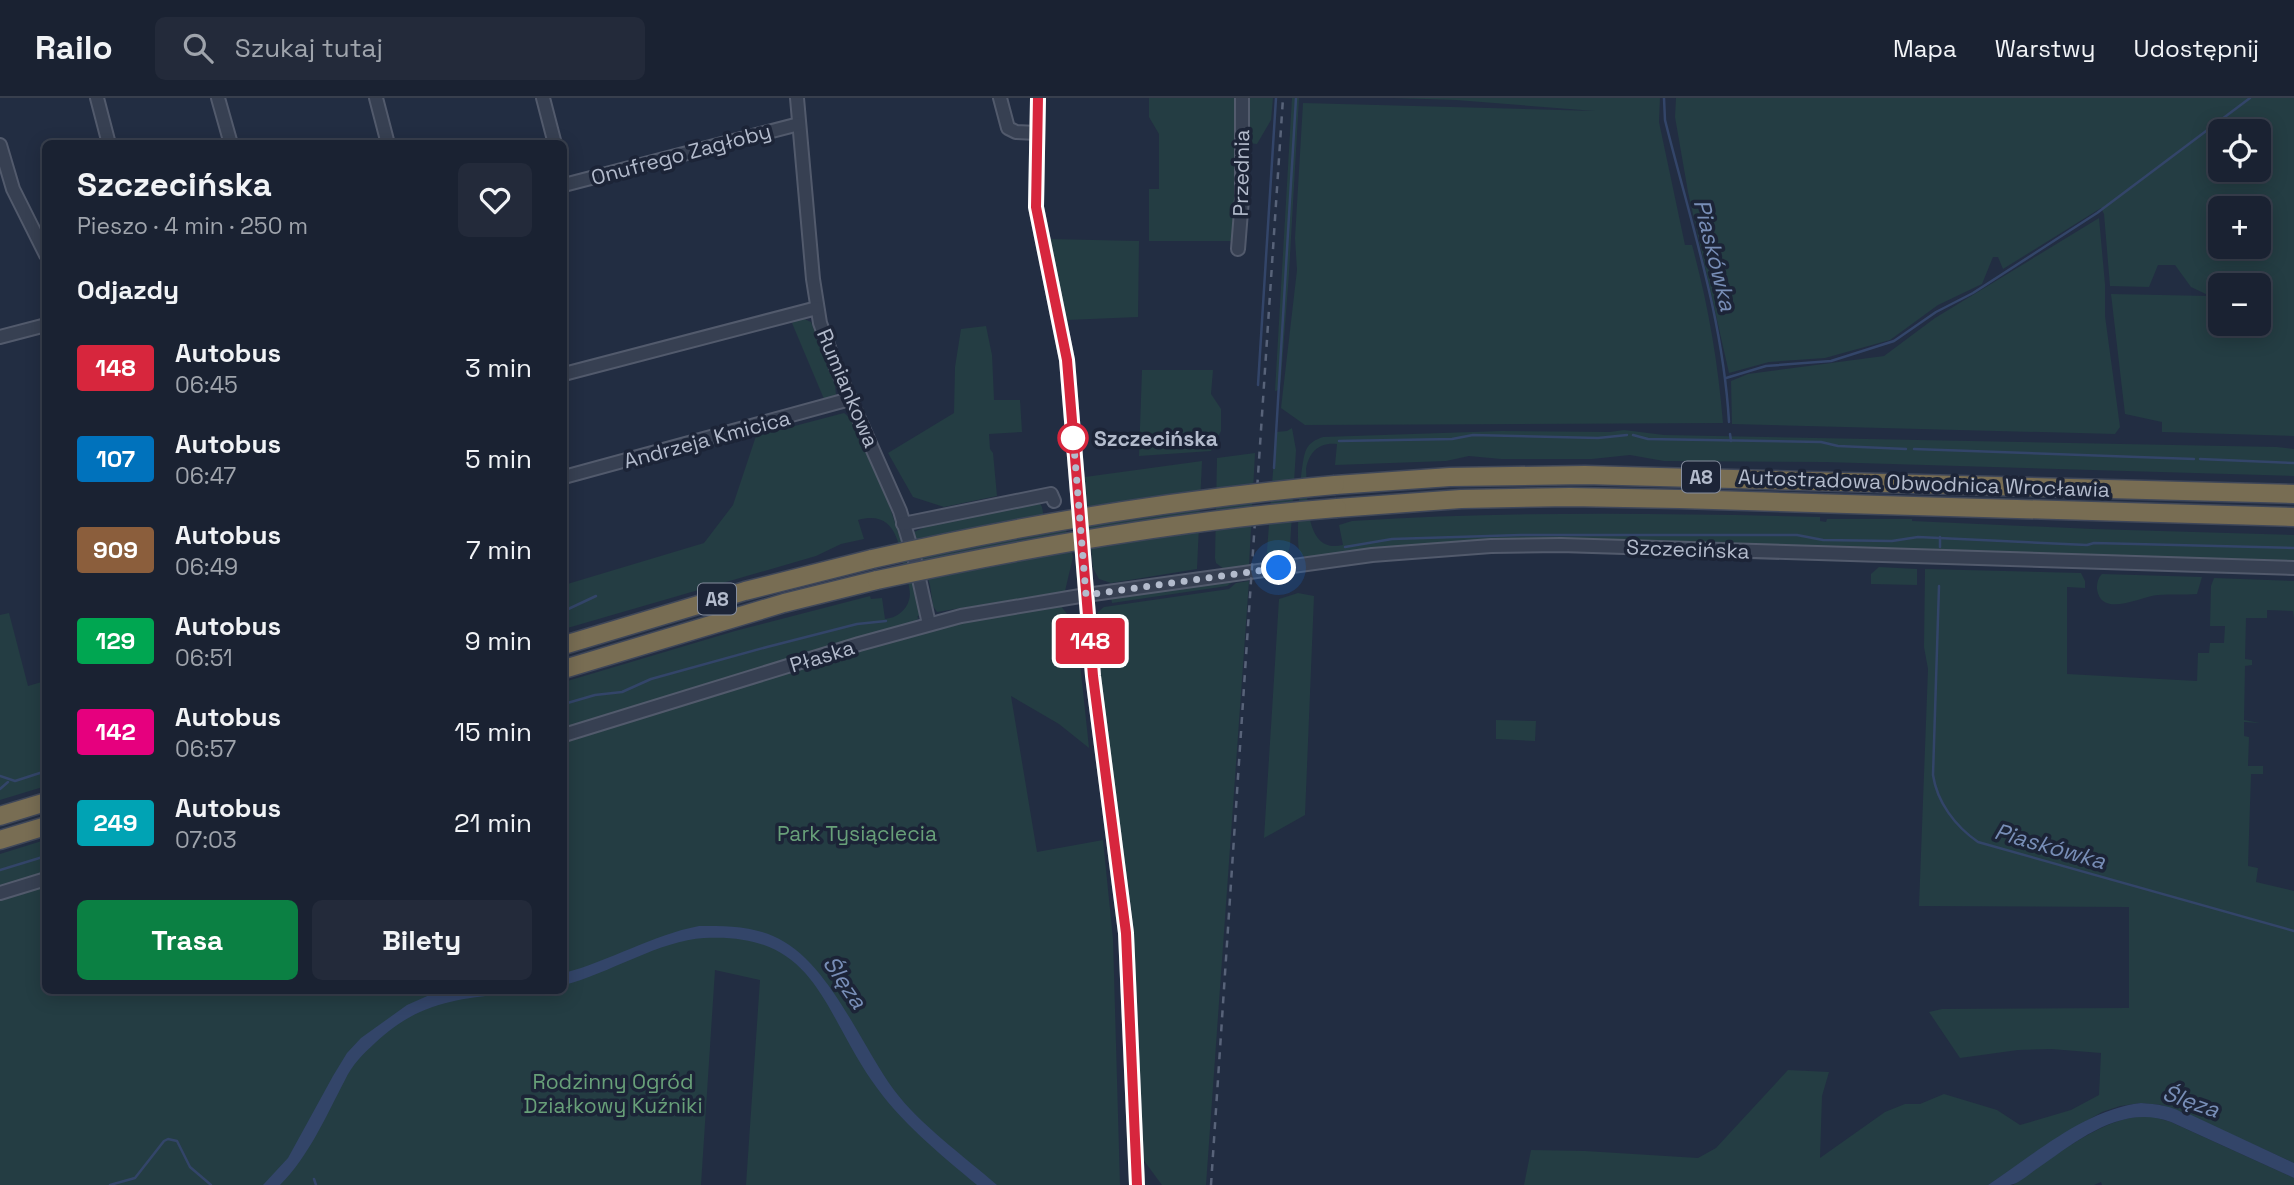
<!DOCTYPE html>
<html lang="pl">
<head>
<meta charset="utf-8">
<style>
	:root { --surface:#1a2232; --page:#232a3a; --text:#f1f3f6; --muted:#9fa4ac; --line:#383f4d; --accent:#0b8043 }
	body { margin:0; font-family:"Space Grotesk",sans-serif; background:var(--page); color:var(--text); height:100vh; display:flex; flex-direction:column; font-size:26px; white-space:nowrap }
	* { box-sizing:border-box; margin:0 }
	p { font-size:23px; color:var(--muted) }
	.icon { flex:none; width:38px; height:38px; fill:none; stroke:currentColor; stroke-width:2; stroke-linecap:round; stroke-linejoin:round }
	.map { position:relative; flex:1; overflow:hidden }
	.details { position:absolute; left:42px; top:42px; width:525px; height:854px; display:flex; flex-direction:column; background:var(--surface); border-radius:10px; box-shadow:0 4px 18px #0003,0 0 0 2px var(--line) }
	.details>* { flex:none }
	.badge { padding:0 14px; border-radius:5px; font-size:24px; line-height:46px }
	.controls { position:absolute; left:2208px; top:21px; display:grid; gap:14px }
	.controls a { display:grid; place-items:center; width:63px; height:63px; border-radius:10px; background:var(--surface); box-shadow:0 4px 18px #0003,0 0 0 2px var(--line); font-size:35px }
	.you { position:absolute; width:35px; height:35px; margin:-18px; border:5px solid #fff; border-radius:50%; background:#1a73e8; box-shadow:0 0 0 10px #1a73e833 }
	.map>.badge { position:absolute; translate:-50% -50%; box-shadow:0 0 0 4px #fff }
	h2 { padding:0 35px; font-size:26px; line-height:63px }
	.round { display:grid; place-items:center; flex:none; width:74px; height:74px; border-radius:10px; background:var(--page) }
	.summary { display:flex; align-items:center; justify-content:space-between; height:119px; padding:0 35px }
	h1 { font-size:33px; font-weight:600; line-height:52px }
	.action { display:flex; gap:14px; margin-top:auto; padding:14px 35px }
	.action a { flex:1; height:80px; border-radius:10px; background:var(--accent); color:#fff; font-size:28px; font-weight:600; line-height:80px; text-align:center }
	.action a+a { background:var(--page); color:var(--text) }
	ul { padding:0; list-style:none }
	li { display:flex; align-items:center; gap:21px; height:91px; padding:0 35px }
	li div { flex:1 }
	li b { display:block; font-size:26px }
	li em { font-style:normal }
	li .badge { min-width:77px; font-weight:700; text-align:center }
	header { display:flex; align-items:center; gap:42px; box-sizing:border-box; height:98px; padding:0 35px; background:var(--surface); border-bottom:2px solid var(--line) }
	header strong { font-size:33px }
	nav { display:flex; gap:38px; margin-inline-start:auto; font-size:24px }
	.search { width:490px; height:63px; background:var(--page); display:flex; align-items:center; gap:18px; box-sizing:border-box; padding:0 24px; border-radius:10px; color:var(--muted); font-size:26px }
	.map>svg:first-child { display:block }
	.green { fill:#243d43; fill-rule:evenodd }
	.water { fill:#334569 }
	.lines { fill:none; stroke-linecap:round; stroke-linejoin:round }
	.stream { stroke:#334569; stroke-width:2.5 }
	.minor-casing { stroke:#525a6c; stroke-width:16 }
	.highway-casing { stroke:#3f4759; stroke-width:21 }
	.minor { stroke:#374052; stroke-width:12 }
	.highway { stroke:#786d53; stroke-width:18 }
	.rail { stroke:#586379; stroke-width:2.5; stroke-dasharray:7 7; stroke-linecap:butt }
	.highway-bridge-casing { stroke:#3f4759; stroke-width:21; stroke-linecap:butt }
	.highway-bridge { stroke:#786d53; stroke-width:18 }
	.line-casing { stroke:#fff; stroke-width:16 }
	.line { stroke:#d7263d; stroke-width:10 }
	.walk { stroke:#b3bbcc; stroke-width:7; stroke-dasharray:0 12.6 }
	.stop-dot { fill:#fff; stroke:#d7263d; stroke-width:3.5 }
	.labels { text-anchor:middle; dominant-baseline:central; stroke-width:7; stroke-linejoin:round; paint-order:stroke }
	.shield { fill:#1c2437; stroke:#868e9f; stroke-width:2 }
	.shield-label { font-size:19px; font-weight:bold; fill:#b3bbcc }
	.street-label { font-size:21px; fill:#b3bbcc; stroke:#1c2437 }
	.stop-label { font-size:21px; font-weight:bold; fill:#b3bbcc; stroke:#1c2437; text-anchor:start }
	.park-label { font-size:21px; fill:#68a079; stroke:#1c2437 }
	.water-label { font-size:23px; font-style:italic; fill:#788eb7; stroke:#1c2437 }
</style>
</head>
<body>
<header>
<strong>Railo</strong>
<div class="search"><svg class="icon" aria-label="search" viewBox="0 0 24 24"><circle cx="10" cy="10" r="6"/><path d="M15 15l6 6"/></svg>Szukaj tutaj</div>
<nav><a>Mapa</a><a>Warstwy</a><a>Udostępnij</a></nav>
</header>
<div class="map">
<svg width="2294" height="1087" viewBox="0 0 2294 1087">
	<rect width="100%" height="100%" fill="#222d42"/>
	<!-- green -->
	<g class="green">
		<path d="M1149,0H1273L1271,22L1257,46L1237,44L1232,143H1149V91H1159V36L1149,19Z"/>
		<path d="M1292,0H1299L1289,175L1281,280L1279,292L1275,293Z"/>
		<path d="M1393,0H1660L1659,24L1685,147H1692C1708,206 1718,264 1723,325L1305,327L1281,310L1297,172L1295,140L1303,5L1595,13L1456,2Z"/>
		<path d="M1676,0H2294V338L2162,334V324L2125,316L2111,196L2210,198L2191,189L2175,167H2158L2149,189L2110,188L2104,116L2101,110L2003,171L1998,159H1993L1982,186L1938,207L1890,242L1825,260L1769,264L1729,275L1688,94L1675,19ZM2259,33V72H2221V33ZM2259,110V149H2221V110ZM2221,187H2259V226H2221Z"/>
		<path d="M2099,120L2105,186V218L2120,329L2115,336L1732,326L1731,283L1748,276L1884,258L1935,220Z"/>
		<path d="M1048,141L1139,143L1138,219L1067,222Z"/>
		<path d="M802,220L811,224L835,286L836,297L824,301L792,225Z"/>
		<path d="M986,228L992,257L994,302H1020L1022,334L989,336L990,351L993,355L997,398L944,409L913,399L888,355L954,315L955,269L961,231Z"/>
		<path d="M1142,272H1213L1211,296L1221,311V333L1211,353L1139,358Z"/>
		<path d="M844,315L850,320L882,386L917,490L920,517L917,519L919,520L912,525L564,632V584L735,533L870,498L871,501L882,500L885,521C896,520 906,513 909,502C912,494 907,482 905,474C899,448 897,411 858,422L864,441L841,446L816,458L564,531V487L704,445L733,407L756,338Z"/>
		<path d="M1292,330L1296,352L1290,448C1287,462 1280,463 1266,466L1276,334L1287,333Z"/>
		<path d="M1624,332L1664,337L2277,349L2294,351V378L1825,364L1664,363L1630,357L1592,361H1501L1469,358L1446,363L1335,367L1337,346C1319,344 1309,354 1306,371C1308,397 1303,457 1343,447L1339,427L1352,423C1508,413 1663,415 1820,419V423L1826,424L1827,421H1912V423L2093,431L2294,437V463L1545,441L1431,446L1309,461L1302,457L1299,452C1296,438 1300,365 1306,352C1310,344 1315,342 1323,339L1502,333L1610,334Z"/>
		<path d="M1255,355L1249,468L1224,471L1216,465L1215,460L1217,360Z"/>
		<path d="M1202,363L1197,471L1111,485L1099,481L1093,470L1085,379Z"/>
		<path d="M1039,404L1042,409L1047,436L1066,432L1073,459L1065,493L937,514L933,508L930,487L914,434L923,430V427Z"/>
		<path d="M1879,469L1917,471V487L1871,486V476Z"/>
		<path d="M1925,471L2081,475L2085,483V490L2067,489V576L2197,583L2198,555H2209L2210,545H2224L2225,528H2210L2211,488L2214,480L2294,483V521L2293,513L2267,512V520H2246L2245,561L2252,562V567L2245,568L2244,622L2260,625L2244,624V638L2249,639L2248,668H2263V676H2251L2248,768L2258,770L2256,784L2294,793V1065L2182,1014L2161,1007L2141,1005L2120,1008L2102,1014L2071,1032L1988,1087H1524L1531,1052L1585,1053L1698,1060L1716,1050L1788,972L1829,974L1822,998L1820,1060L1885,1014L1905,1006H1920L1944,996L1997,1012L2020,1027L2071,1012L2099,997L2101,955L2051,951L2018,952L1960,960L1929,914L1942,911L2129,910V809L1919,808L1928,571L1924,549Z"/>
		<path d="M2102,476L2202,479L2197,496C2184,497 2171,496 2158,497C2141,498 2101,521 2097,491C2097,484 2098,480 2102,476Z"/>
		<path d="M1234,483L1227,488L1112,505L1111,499Z"/>
		<path d="M1249,483L1206,1087H1162L1142,1060L1134,833L1093,525L1095,524L1098,514L1104,509L1229,491L1236,485Z"/>
		<path d="M1298,495L1314,498L1305,717L1264,740L1279,501Z"/>
		<path d="M1060,507L1076,527L1089,650L1059,626L1011,598L1037,754L1103,742L1113,841L1120,1087H746L760,882L715,872L701,1087H0V800L45,786L46,892H564V642L930,530Z"/>
		<path d="M9,515L28,588L45,583L46,688L0,702V517Z"/>
		<path d="M1496,622L1536,623L1535,643L1496,641Z"/>
		<path d="M45,742V776L0,790V756Z"/>
		<path d="M2136,1019H2154L2171,1024L2294,1080V1087H2102L2101,1084L2094,1087H2013C2047,1064 2095,1024 2136,1019Z"/>
	</g>
	<!-- water -->
	<g class="water">
		<path d="M699,828C725,828 750,828 773,838C828,861 860,946 894,992C919,1026 965,1059 997,1087H977C940,1056 900,1024 872,983C821,909 815,834 704,840C661,842 608,876 564,887V875C610,863 652,837 699,828Z"/>
		<path d="M451,892L529,893C466,901 424,899 375,945C363,956 352,967 345,982C326,1018 309,1058 280,1087H263L288,1060L333,978L347,955L361,940L407,907L434,895Z"/>
		<path d="M2141,1005C2155,1006 2175,1008 2186,1017L2187,1015L2294,1065V1080L2171,1024C2121,1005 2076,1044 2038,1070C2030,1075 2019,1086 2010,1087C2003,1087 1995,1087 1988,1087C2035,1056 2084,1012 2141,1005Z"/>
	</g>
	<g class="lines">
		<!-- stream -->
		<g class="stream">
			<path d="M1664,0L1665,22C1690,122 1723,220 1729,324"/>
			<path d="M1726,280L1766,268L1831,263L1894,243L1936,214L1973,195L2097,115L2250,0"/>
			<path d="M1258,287L1276,0"/>
			<path d="M1730,336L1731,343"/>
			<path d="M1633,337L1648,341L1821,344L1838,348L1906,351"/>
			<path d="M1339,343L1452,341L1473,337L1598,340L1627,337"/>
			<path d="M1914,351L2194,361"/>
			<path d="M2200,361L2294,365"/>
			<path d="M1274,370L1296,0"/>
			<path d="M1345,449L1392,441L1521,437H1797L1823,442L1892,443L1918,439L2087,447L2094,445L2294,450"/>
			<path d="M1940,449V439"/>
			<path d="M1939,488L1933,677C1937,704 1955,728 1978,744L2294,833"/>
			<path d="M564,513L596,498"/>
			<path d="M564,606L595,597L622,594L651,581L767,549L857,526L886,523"/>
			<path d="M0,678L15,683L46,673"/>
			<path d="M0,691L8,684"/>
			<path d="M0,772L46,758"/>
			<path d="M314,1081L316,1087"/>
			<path d="M110,1087L135,1080L164,1043L168,1041L177,1043L190,1069L211,1087"/>
		</g>
		<defs>
			<g id="minor">
				<path d="M97,0L109,46"/>
				<path d="M218,0L231,46"/>
				<path d="M376,0L388,46"/>
				<path d="M543,0L555,46"/>
				<path d="M797,0L813,181L820,225L836,269L900,413L915,463L929,526"/>
				<path d="M1000,0L1008,30L1016,34L1037,35"/>
				<path d="M1038,0L1036,109L1067,262L1093,578L1126,835L1137,1087"/>
				<path d="M0,47L13,91L46,157"/>
				<path d="M564,87L799,26"/>
				<path d="M1238,151L1242,101V0"/>
				<path d="M0,239L46,227"/>
				<path d="M564,276L817,210"/>
				<path d="M564,379L850,301"/>
				<path d="M903,426L1051,396L1054,403"/>
				<path d="M564,637L859,546L961,518L1086,497L1372,457L1491,448L1561,447L2294,470"/>
				<path d="M0,795L46,781"/>
			</g>
			<g id="highway">
				<path d="M1335,387L1450,379L1585,377L2294,396"/>
				<path d="M1337,410L1461,401L1570,399L1679,401L2294,419"/>
				<path d="M564,547L745,493L872,461"/>
				<path d="M564,571L784,505L877,482"/>
				<path d="M0,718L46,704"/>
				<path d="M0,742L46,728"/>
			</g>
		</defs>
		<!-- minor casing -->
		<use href="#minor" class="minor-casing"/>
		<!-- highway casing -->
		<use href="#highway" class="highway-casing"/>
		<!-- minor -->
		<use href="#minor" class="minor"/>
		<!-- highway -->
		<use href="#highway" class="highway"/>
		<!-- rail -->
		<path class="rail" d="M1211,1087L1283,0"/>
		<defs>
			<g id="highway-bridge">
				<path d="M872,461C1026,426 1177,401 1335,387"/>
				<path d="M877,482C1030,449 1182,422 1337,410"/>
			</g>
		</defs>
		<!-- highway-bridge casing -->
		<use href="#highway-bridge" class="highway-bridge-casing"/>
		<!-- highway-bridge -->
		<use href="#highway-bridge" class="highway-bridge"/>
	</g>
	<g class="lines">
		<defs>
			<path id="line" d="M1038,0L1036,109L1067,262L1093,578L1126,835L1137,1087"/>
		</defs>
		<!-- line casing -->
		<use href="#line" class="line-casing"/>
		<!-- line -->
		<use href="#line" class="line"/>
		<!-- walk -->
		<path class="walk" d="M1073,340V336L1086,497L1279,470"/>
	</g>
	<!-- markers -->
	<circle class="stop-dot" cx="1073" cy="340" r="14"/>
	<g class="labels">
		<!-- shield labels -->
		<g class="shield">
			<rect x="1682" y="363.5" width="38" height="31" rx="5"/>
			<rect x="698" y="485.5" width="38" height="31" rx="5"/>
		</g>
		<g class="shield-label">
			<text x="1701" y="379">A8</text>
			<text x="717" y="501">A8</text>
		</g>
		<!-- street labels -->
		<g class="street-label">
			<text transform="translate(681 56) rotate(-15)">Onufrego Zagłoby</text>
			<text transform="translate(1241 75) rotate(-89)">Przednia</text>
			<text transform="translate(848 290) rotate(67)">Rumiankowa</text>
			<text transform="translate(707 341) rotate(-15)">Andrzeja Kmicica</text>
			<text transform="translate(1924 385) rotate(2)">Autostradowa Obwodnica Wrocławia</text>
			<text transform="translate(1688 451) rotate(2)">Szczecińska</text>
			<text transform="translate(822 558) rotate(-17)">Płaska</text>
		</g>
		<!-- stop labels -->
		<g class="stop-label">
			<text x="1094" y="340">Szczecińska</text>
		</g>
		<!-- park labels -->
		<g class="park-label">
			<text x="857" y="735">Park Tysiąclecia</text>
			<text x="613" y="983">Rodzinny Ogród<tspan x="613" dy="24">Działkowy Kuźniki</tspan></text>
		</g>
		<!-- water labels -->
		<g class="water-label">
			<text transform="translate(1715 157) rotate(76)">Piaskówka</text>
			<text transform="translate(2050 748) rotate(16)">Piaskówka</text>
			<text transform="translate(845 884) rotate(56)">Ślęza</text>
			<text transform="translate(2191 1003) rotate(19)">Ślęza</text>
		</g>
	</g>
</svg>
<div class="controls">
<a><svg class="icon" aria-label="locate" viewBox="0 0 24 24"><circle cx="12" cy="12" r="6"/><path d="M12 2v4M12 18v4M2 12h4M18 12h4"/></svg></a>
<a>+</a>
<a>−</a>
</div>
<div class="you" style="left:1279px;top:470px"></div>
<b class="badge" style="left:1090px;top:543px;background:#d7263d;color:#fff">148</b>
<section class="details">
<div class="summary"><div><h1>Szczecińska</h1><p>Pieszo · 4 min · 250 m</p></div><a class="round"><svg class="icon" aria-label="heart" viewBox="0 0 24 24"><path d="M12 20l-8-8c-3-5 5-10 8-4 3-6 11-1 8 4z"/></svg></a></div>
<h2>Odjazdy</h2>
<ul>
<li><span class="badge" style="background:#d7263d;color:#fff">148</span><div><b>Autobus</b><p>06:45</p></div><em>3 min</em></li>
<li><span class="badge" style="background:#0072bc;color:#fff">107</span><div><b>Autobus</b><p>06:47</p></div><em>5 min</em></li>
<li><span class="badge" style="background:#8b5e3c;color:#fff">909</span><div><b>Autobus</b><p>06:49</p></div><em>7 min</em></li>
<li><span class="badge" style="background:#00a651;color:#fff">129</span><div><b>Autobus</b><p>06:51</p></div><em>9 min</em></li>
<li><span class="badge" style="background:#e6007e;color:#fff">142</span><div><b>Autobus</b><p>06:57</p></div><em>15 min</em></li>
<li><span class="badge" style="background:#00a3b4;color:#fff">249</span><div><b>Autobus</b><p>07:03</p></div><em>21 min</em></li>
</ul>
<div class="action"><a>Trasa</a><a>Bilety</a></div>
</section>
</div>
</body>
</html>
